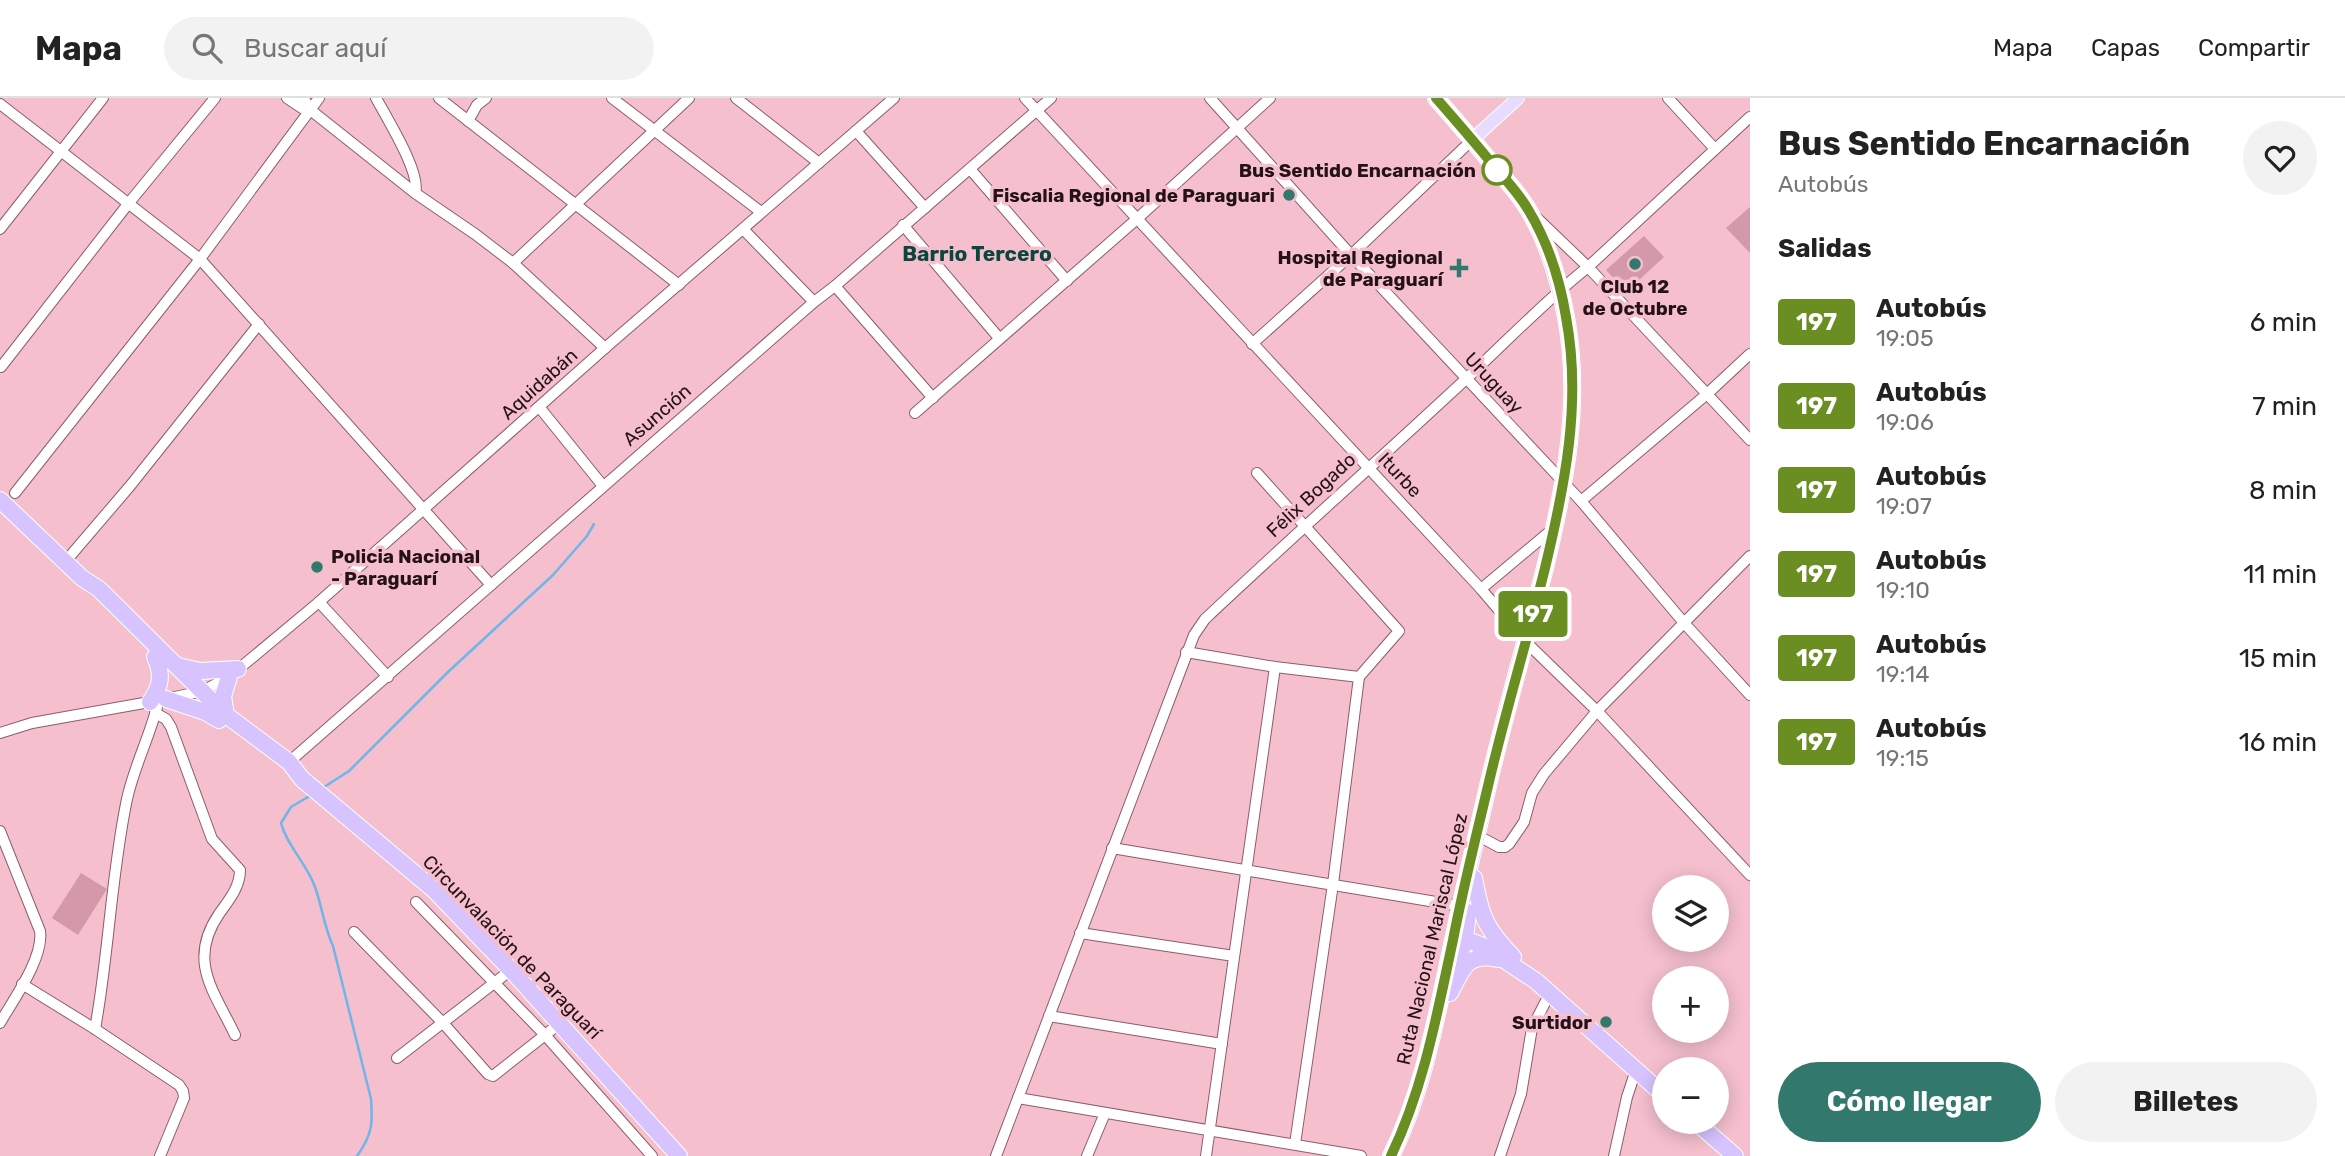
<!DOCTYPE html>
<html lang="es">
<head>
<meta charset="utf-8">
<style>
	:root { --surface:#fff; --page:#f2f2f2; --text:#222; --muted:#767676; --line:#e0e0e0; --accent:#33786c }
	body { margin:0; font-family:Rubik,sans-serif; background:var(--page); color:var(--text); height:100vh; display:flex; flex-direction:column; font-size:26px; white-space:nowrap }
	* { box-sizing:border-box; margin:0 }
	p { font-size:23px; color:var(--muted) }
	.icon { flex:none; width:38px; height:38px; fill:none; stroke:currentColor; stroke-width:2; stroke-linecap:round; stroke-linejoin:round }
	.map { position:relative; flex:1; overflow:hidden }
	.panel { display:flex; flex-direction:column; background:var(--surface); width:595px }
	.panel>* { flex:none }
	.badge { padding:0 14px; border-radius:5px; font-size:24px; line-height:46px }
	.buttons { position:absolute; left:1652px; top:777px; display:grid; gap:14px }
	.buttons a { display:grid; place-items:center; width:77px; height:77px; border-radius:50%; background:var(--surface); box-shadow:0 4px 18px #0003; font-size:35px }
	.map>.badge { position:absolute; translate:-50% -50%; box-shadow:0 0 0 4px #fff }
	h2 { padding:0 28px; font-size:26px; line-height:63px }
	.round { display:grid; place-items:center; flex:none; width:74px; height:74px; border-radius:37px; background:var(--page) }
	.head { display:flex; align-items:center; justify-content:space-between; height:119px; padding:0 28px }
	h1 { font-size:33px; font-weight:700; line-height:52px }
	.primary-button { display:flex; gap:14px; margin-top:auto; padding:14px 28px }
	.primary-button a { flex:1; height:80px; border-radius:42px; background:var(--accent); color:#fff; font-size:28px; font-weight:700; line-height:80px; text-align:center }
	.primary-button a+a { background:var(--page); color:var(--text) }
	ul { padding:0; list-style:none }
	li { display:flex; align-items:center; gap:21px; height:84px; padding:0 28px }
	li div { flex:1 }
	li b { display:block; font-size:26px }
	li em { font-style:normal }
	li .badge { min-width:77px; font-weight:700; text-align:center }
	header { display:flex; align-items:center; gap:42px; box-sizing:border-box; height:98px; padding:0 35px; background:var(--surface); border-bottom:2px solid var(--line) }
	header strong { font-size:33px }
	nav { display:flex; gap:38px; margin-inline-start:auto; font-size:24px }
	.search { width:490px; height:63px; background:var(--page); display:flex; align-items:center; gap:18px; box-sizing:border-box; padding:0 24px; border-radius:38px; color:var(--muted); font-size:26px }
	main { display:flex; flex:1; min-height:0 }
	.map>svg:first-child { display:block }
	.green { fill:#d399a9 }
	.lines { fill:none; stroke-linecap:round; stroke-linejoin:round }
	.stream { stroke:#6eb6e8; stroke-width:2.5 }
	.minor-casing { stroke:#8c5d6b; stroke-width:12 }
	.major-casing { stroke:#fff; stroke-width:14 }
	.highway-casing { stroke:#fff; stroke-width:18 }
	.minor { stroke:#fff; stroke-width:10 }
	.major { stroke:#e7dbfe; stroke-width:12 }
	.highway { stroke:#d7c3fd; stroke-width:16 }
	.line-casing { stroke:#fff; stroke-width:16 }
	.line { stroke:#6b8e23; stroke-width:10 }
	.stop-dot { fill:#fff; stroke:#6b8e23; stroke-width:3.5 }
	.poi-dot { fill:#33786c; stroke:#f5bfce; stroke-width:2.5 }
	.labels { text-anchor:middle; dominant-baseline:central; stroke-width:7; stroke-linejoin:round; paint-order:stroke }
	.stop-label { font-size:19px; font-weight:bold; fill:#251218; stroke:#f5bfce; text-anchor:end }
	.poi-label { font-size:19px; font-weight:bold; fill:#251218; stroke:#f5bfce; text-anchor:end }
	.street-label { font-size:19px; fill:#251218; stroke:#f5bfce }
	.neighbourhood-label { font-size:21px; font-weight:bold; fill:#0a463d; stroke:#f5bfce }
</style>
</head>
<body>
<header>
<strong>Mapa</strong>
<div class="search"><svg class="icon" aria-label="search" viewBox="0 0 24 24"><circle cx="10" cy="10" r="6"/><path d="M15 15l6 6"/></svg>Buscar aquí</div>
<nav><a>Mapa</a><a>Capas</a><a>Compartir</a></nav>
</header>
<main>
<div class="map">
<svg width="1750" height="1058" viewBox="0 0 1750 1058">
	<rect width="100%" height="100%" fill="#f5bfce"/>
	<!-- green -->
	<g class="green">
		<path d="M1750,109V155L1726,130Z"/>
		<path d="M1644,138L1664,159L1626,194L1606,172Z"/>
		<path d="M81,775L107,791L78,837L52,820Z"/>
	</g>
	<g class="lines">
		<!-- stream -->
		<g class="stream">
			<path d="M321,691L349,673L448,574L553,477L587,438L594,426"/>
			<path d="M313,696L291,709L281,725C287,748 307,766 315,789C322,808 324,829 333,848L371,1001C373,1026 372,1037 357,1058"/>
		</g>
		<defs>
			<g id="minor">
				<path d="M287,0L302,10H308"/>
				<path d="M301,0L306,4L308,10L415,95L475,136L513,165L605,250"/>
				<path d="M376,0C386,19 422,76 415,95"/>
				<path d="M439,0L679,187"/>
				<path d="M612,0L761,114"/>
				<path d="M736,0L819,65"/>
				<path d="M1025,0L1481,491L1526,544L1597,613L1750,777"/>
				<path d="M1210,0L1351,157L1581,403L1685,526L1750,597"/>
				<path d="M1668,0L1715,51"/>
				<path d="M0,6L200,161L491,487"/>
				<path d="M468,23L477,7L486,0"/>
				<path d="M856,33L925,110"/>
				<path d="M970,71L1067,183"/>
				<path d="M1536,119L1588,169L1750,342"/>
				<path d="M903,127L999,240"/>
				<path d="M0,131L103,0"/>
				<path d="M743,131L814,204"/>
				<path d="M513,165L689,0"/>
				<path d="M835,188L933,300"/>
				<path d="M1252,246L1351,157L1472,42"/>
				<path d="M1,269L128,106L215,0"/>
				<path d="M540,310L603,388"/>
				<path d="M915,315L1138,120L1270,0"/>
				<path d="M15,395L200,161L319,0"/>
				<path d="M1581,403L1707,296L1750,256"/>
				<path d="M65,464L130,388L259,226"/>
				<path d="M1481,491L1555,429"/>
				<path d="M319,504L388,579"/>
				<path d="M1186,554L1275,569L1359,579L1399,533L1257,375"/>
				<path d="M170,600L203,593L229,579L319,504L605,250L894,0"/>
				<path d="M155,615L166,621L171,629L212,741L240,772C240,789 229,802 219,816C187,863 214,893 235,937"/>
				<path d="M0,635L32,625L155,603"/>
				<path d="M289,664L814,204L835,188L1051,0"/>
				<path d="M0,733L40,833C44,860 13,902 0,925"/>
				<path d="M1484,741L1499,749H1505L1509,746L1524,724L1532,695L1544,676L1597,613L1750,458"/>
				<path d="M1112,750L1460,808"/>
				<path d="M416,804L545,937L652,1058"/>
				<path d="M354,834L443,925L488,976L493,978L559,926"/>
				<path d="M1080,835L1234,858"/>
				<path d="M22,886L95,931L179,987L183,993L184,1000L160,1058"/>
				<path d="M1049,918L1222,946"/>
				<path d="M95,931C109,855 111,777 127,701C134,669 149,640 157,609"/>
				<path d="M397,960L511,872"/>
				<path d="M1018,1000L1361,1058"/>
				<path d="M1295,1046L1333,786L1359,579"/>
				<path d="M996,1058L1194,537L1205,521C1291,440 1380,361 1467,280C1507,243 1545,203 1588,169L1750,19"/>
				<path d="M1087,1058L1105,1015"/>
				<path d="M1206,1058L1275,569"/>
				<path d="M1500,1058L1521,996L1532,930L1550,895"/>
				<path d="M1614,1058L1627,999L1636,972"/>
			</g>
			<path id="major" d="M1472,42L1518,0"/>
			<g id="highway">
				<path d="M0,402L82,480L99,491L226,617L289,664L302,681L433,791L511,872L679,1058"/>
				<path d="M178,568L200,573L238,571"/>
				<path d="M166,601L205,614L219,622"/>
				<path d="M150,604C161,589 163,576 155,559"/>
				<path d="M226,617L223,598L229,579"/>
				<path d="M1474,780C1481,818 1485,830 1513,859"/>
				<path d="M1465,841L1483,848L1536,883L1664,997"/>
				<path d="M1457,868L1465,841L1468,814"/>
				<path d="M1450,895C1463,870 1467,854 1498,861"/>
				<path d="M1696,1024L1735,1058"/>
				<path d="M1391,1058C1424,991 1436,920 1452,847C1463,794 1476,741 1488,688C1505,615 1526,543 1545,470C1565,387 1582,304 1566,219C1559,182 1548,145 1529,113C1521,99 1509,85 1498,73C1478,48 1457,24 1436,0"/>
			</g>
		</defs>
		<!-- minor casing -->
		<use href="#minor" class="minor-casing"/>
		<!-- major casing -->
		<use href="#major" class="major-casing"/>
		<!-- highway casing -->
		<use href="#highway" class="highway-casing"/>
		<!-- minor -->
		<use href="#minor" class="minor"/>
		<!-- major -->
		<use href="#major" class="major"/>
		<!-- highway -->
		<use href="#highway" class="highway"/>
	</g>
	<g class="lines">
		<defs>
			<path id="line" d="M1391,1058C1424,989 1437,916 1453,842C1463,790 1476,739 1488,688C1505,615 1527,543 1545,470C1565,387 1582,304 1566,219C1560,182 1548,145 1529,113C1521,99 1509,85 1498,73C1478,48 1457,24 1436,0"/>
		</defs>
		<!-- line casing -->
		<use href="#line" class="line-casing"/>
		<!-- line -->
		<use href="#line" class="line"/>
	</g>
	<!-- markers -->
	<circle class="stop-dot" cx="1497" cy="72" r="14"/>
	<g class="poi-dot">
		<circle cx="1289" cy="97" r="7"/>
		<circle cx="1635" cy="166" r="7"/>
		<path d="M1455.5 159.5h7v7h7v7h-7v7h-7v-7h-7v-7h7z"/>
		<circle cx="317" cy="469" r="7"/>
		<circle cx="1606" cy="924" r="7"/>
	</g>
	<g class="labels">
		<!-- stop labels -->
		<g class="stop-label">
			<text x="1476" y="72">Bus Sentido Encarnación</text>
		</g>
		<!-- poi labels -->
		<g class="poi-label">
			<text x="1275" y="97">Fiscalia Regional de Paraguari</text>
			<text x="1443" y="159">Hospital Regional<tspan x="1443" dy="22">de Paraguarí</tspan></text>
			<text x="1635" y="188" text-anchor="middle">Club 12<tspan x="1635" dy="22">de Octubre</tspan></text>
			<text x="331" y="458" text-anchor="start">Policia Nacional<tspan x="331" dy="22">- Paraguarí</tspan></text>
			<text x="1592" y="924">Surtidor</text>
		</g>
		<!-- street labels -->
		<g class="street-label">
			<text transform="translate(1494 285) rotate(47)">Uruguay</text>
			<text transform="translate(539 286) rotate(-42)">Aquidabán</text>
			<text transform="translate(657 317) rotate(-41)">Asunción</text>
			<text transform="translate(1400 377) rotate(47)">Iturbe</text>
			<text transform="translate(1311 397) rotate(-43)">Félix Bogado</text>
			<text transform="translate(1432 841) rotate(-77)">Ruta Nacional Mariscal López</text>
			<text transform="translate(512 849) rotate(46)">Circunvalación de Paraguarí</text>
		</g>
		<!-- neighbourhood labels -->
		<g class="neighbourhood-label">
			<text x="977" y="155">Barrio Tercero</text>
		</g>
	</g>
</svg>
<div class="buttons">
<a><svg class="icon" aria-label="layers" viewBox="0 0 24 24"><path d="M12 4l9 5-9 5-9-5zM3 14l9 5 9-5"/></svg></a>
<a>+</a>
<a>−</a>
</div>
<b class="badge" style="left:1533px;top:516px;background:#6b8e23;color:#fff">197</b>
</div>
<section class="panel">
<div class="head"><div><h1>Bus Sentido Encarnación</h1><p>Autobús</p></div><a class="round"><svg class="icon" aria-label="heart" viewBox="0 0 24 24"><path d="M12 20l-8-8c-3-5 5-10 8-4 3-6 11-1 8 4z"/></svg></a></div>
<h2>Salidas</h2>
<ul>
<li><span class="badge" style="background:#6b8e23;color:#fff">197</span><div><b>Autobús</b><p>19:05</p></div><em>6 min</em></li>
<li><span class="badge" style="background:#6b8e23;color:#fff">197</span><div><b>Autobús</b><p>19:06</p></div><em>7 min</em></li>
<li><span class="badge" style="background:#6b8e23;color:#fff">197</span><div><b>Autobús</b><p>19:07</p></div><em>8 min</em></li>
<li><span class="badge" style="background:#6b8e23;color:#fff">197</span><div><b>Autobús</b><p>19:10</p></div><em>11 min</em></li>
<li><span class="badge" style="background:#6b8e23;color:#fff">197</span><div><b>Autobús</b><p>19:14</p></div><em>15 min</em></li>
<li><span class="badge" style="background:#6b8e23;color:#fff">197</span><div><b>Autobús</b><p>19:15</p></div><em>16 min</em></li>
</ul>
<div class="primary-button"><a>Cómo llegar</a><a>Billetes</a></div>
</section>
</main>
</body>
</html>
